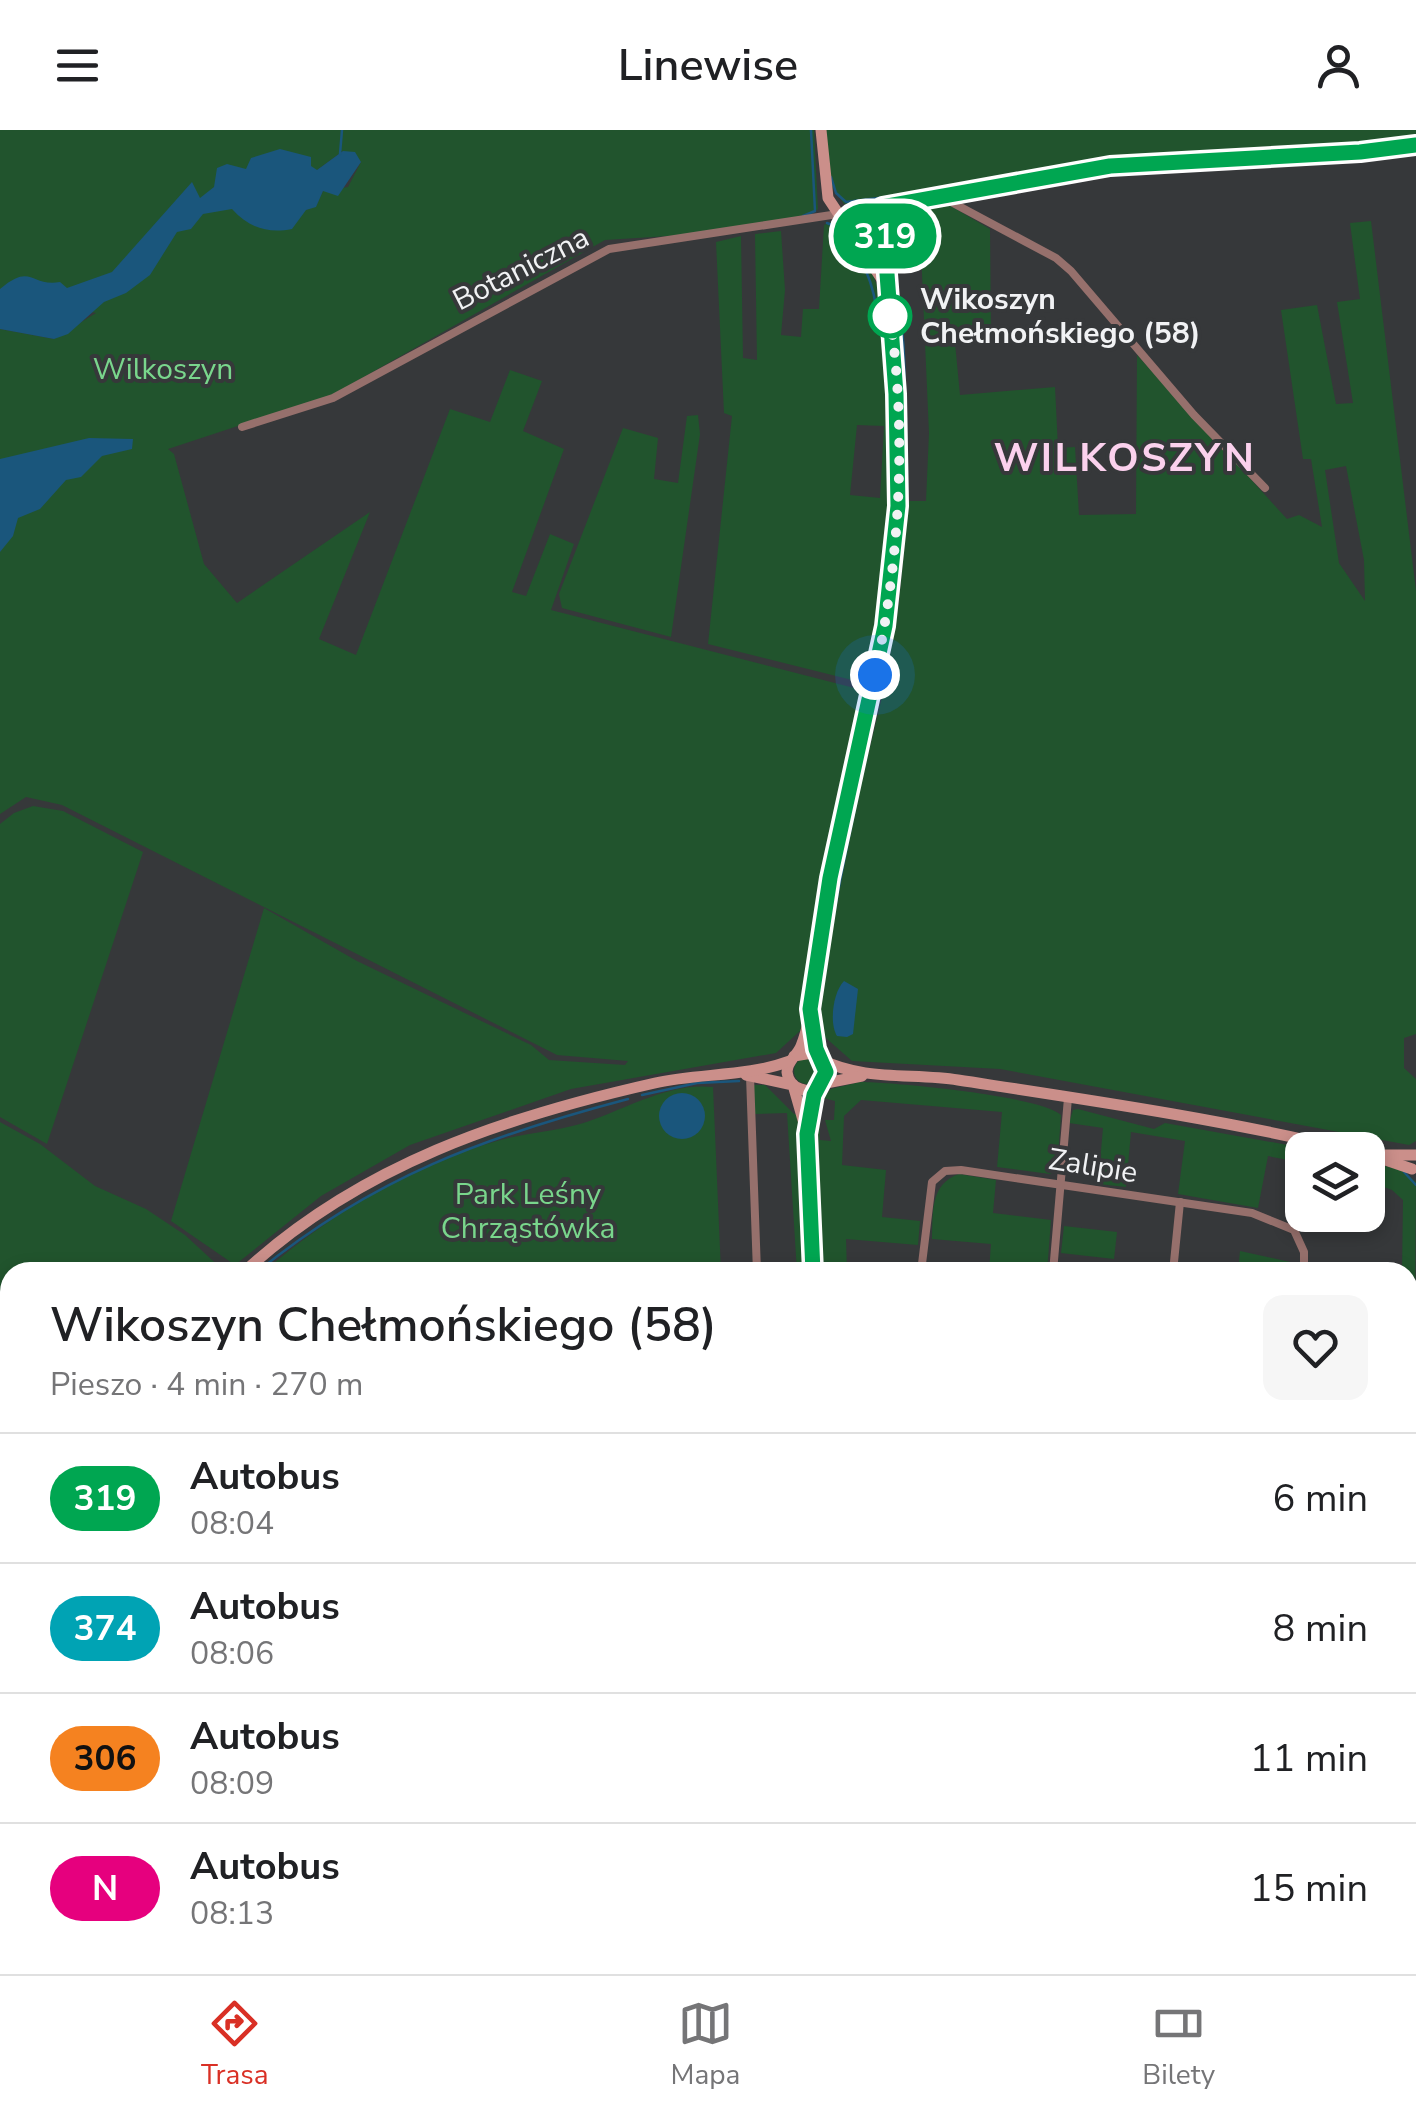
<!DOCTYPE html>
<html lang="pl">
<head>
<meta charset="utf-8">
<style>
	:root { --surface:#fff; --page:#f6f6f6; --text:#202124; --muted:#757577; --line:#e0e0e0; --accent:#d93025 }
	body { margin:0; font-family:"Nunito Sans",sans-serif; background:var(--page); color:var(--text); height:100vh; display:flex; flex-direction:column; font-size:38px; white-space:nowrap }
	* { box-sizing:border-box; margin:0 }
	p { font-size:32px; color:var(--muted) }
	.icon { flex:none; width:55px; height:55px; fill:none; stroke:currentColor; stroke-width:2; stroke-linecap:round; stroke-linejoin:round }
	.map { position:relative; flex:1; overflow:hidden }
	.drawer { position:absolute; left:0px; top:1132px; width:1418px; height:712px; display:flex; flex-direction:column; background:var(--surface); border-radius:30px 30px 0 0; box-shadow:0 5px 15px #0003 }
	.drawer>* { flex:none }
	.badge { padding:0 20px; border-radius:32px; font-size:35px; line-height:65px }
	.controls { position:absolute; left:1285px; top:1002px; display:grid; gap:20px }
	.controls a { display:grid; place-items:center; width:100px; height:100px; border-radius:20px; background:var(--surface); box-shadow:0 5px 15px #0003; font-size:50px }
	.you { position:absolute; width:50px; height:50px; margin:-25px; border:8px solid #fff; border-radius:50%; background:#1a73e8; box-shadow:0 0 0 15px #1a73e833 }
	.map>.badge { position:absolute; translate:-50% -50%; box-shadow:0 0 0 5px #fff }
	.round { display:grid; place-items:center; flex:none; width:105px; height:105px; border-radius:20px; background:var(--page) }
	.head { display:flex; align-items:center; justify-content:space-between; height:170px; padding:0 50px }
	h1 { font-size:48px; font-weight:600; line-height:75px }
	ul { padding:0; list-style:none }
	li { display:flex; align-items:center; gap:30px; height:130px; padding:0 50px; border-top:2px solid var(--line) }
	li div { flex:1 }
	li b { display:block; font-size:38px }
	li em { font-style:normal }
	li .badge { min-width:110px; font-weight:700; text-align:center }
	header { display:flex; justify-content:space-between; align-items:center; height:130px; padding:0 50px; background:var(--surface); font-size:45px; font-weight:600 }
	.dock { display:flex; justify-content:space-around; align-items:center; height:140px; border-top:2px solid var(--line); background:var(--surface); font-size:28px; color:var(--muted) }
	.dock a { display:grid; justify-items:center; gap:5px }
	.dock .active { color:var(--accent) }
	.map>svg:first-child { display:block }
	.built { fill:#3d4249 }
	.green { fill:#21542d; fill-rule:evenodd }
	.water { fill:#1a567c }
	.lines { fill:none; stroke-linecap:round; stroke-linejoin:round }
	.stream { stroke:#1a567c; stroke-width:2.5 }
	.street { stroke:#96706c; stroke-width:8 }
	.secondary { stroke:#cb8f8a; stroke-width:11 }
	.line-casing { stroke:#fff; stroke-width:22 }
	.line { stroke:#00a651; stroke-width:15 }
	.walk { stroke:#f1f2f4; stroke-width:10; stroke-dasharray:0 18 }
	.stop-dot { fill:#fff; stroke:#00a651; stroke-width:5 }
	.labels { text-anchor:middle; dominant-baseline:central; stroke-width:8; stroke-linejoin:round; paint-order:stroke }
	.street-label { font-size:30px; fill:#f1f2f4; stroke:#36383a }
	.stop-label { font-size:30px; font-weight:bold; fill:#f1f2f4; stroke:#36383a; text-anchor:start }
	.park-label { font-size:30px; fill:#79d68c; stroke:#36383a }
	.district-label { font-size:40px; font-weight:bold; letter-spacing:2.5px; fill:#fbd1ed; stroke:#36383a }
</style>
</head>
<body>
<header><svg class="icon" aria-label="menu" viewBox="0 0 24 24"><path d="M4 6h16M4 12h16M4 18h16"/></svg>Linewise<svg class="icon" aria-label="person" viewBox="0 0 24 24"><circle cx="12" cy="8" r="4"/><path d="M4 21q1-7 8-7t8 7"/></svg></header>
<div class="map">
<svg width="1416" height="1844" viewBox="0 0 1416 1844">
	<rect width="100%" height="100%" fill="#36383a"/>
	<!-- built -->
	<path class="built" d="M703,1835H1128L1134,1839V1844H699Z"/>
	<!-- green -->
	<g class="green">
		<path d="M0,0H814L818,79L810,85L700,104L605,110L332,265L168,319L174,324L204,434L237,473L370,382L319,509L356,525L450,279L490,292L510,240L542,251L523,301L564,319L512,462L526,466L550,404L574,414L551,480L866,561L825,733L801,900L776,923L571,959L410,1015L321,1066L235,1135L171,1091L264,778L357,831L531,915L549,930L625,935L628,931L557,925L62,675L26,667L0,684V199L54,209L96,183L0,162ZM343,21L361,32L348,57L323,61L316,76L306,80L208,65L214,57L317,40Z"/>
		<path d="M823,0H1416V10L1089,33L920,65L907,62L904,68L844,74L830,54Z"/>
		<path d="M942,71L990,99L991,207L955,213L960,265L1055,257L1058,318L1075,317L1079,385L1136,384L1137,225L1287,389L1299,385L1322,397L1311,329H1303L1281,180L1317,175L1336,274L1353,273L1337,172L1360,169L1350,93L1371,91L1416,461V904L1404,908V938L1416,949V1011L1409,1015L1000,939L852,931L818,901L839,745L885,555L899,472L909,371H926L929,303L919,76ZM1346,336L1364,430L1365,471L1339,433L1325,340Z"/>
		<path d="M876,85L880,122L877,125L853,92L856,86Z"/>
		<path d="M831,92C859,105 880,154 884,183L878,184V191H884C894,313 897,434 868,554L708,514L732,286L724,283L716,112L741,106L743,228L757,230L755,104L781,101L785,160L781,205L801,207L803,179H819L824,95ZM857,295L884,296L880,368L850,365Z"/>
		<path d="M698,285L700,304L671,507L562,478L559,464L623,298L658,308L654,349L678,353L687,286Z"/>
		<path d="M33,676L63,681L143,722L47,1014L0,987V694L14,683Z"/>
		<circle cx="807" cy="941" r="13"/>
		<path d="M860,952C892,952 1042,966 1061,985L1057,1040L1050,1044L997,1037L1002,982L861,970L844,986L842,1035L886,1040L882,1087L920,1091L918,1115L846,1109L847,1142H818L811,1001L820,996V1010L831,1011L825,990H834L835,971L823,968L831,959Z"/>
		<path d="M753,955H765L794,984L801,985L807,1142H797L787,983L755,984Z"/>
		<path d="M713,957L721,1142H263C330,1085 411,1034 497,1011C524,1003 553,1002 580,994C623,981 667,952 713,957Z"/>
		<path d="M1078,979L1154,999L1165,993L1316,1020H1302V1033L1268,1026L1258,1078L1178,1064L1185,1011L1131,1002L1126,1057L1098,1054L1103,998L1069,993L1073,980Z"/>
		<path d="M0,992L40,1014L95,1056L146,1079L185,1105L225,1142H10V1391L0,1404Z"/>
		<path d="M1368,1032L1402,1040L1416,1052L1415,1192L1408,1197V1142H1402L1403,1070L1392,1060L1368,1051Z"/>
		<path d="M959,1044L996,1050L993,1083L1051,1090L1047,1142H989L991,1114L932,1109C933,1082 930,1054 959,1044Z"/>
		<path d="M1064,1096L1117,1102L1114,1129L1061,1123Z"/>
		<path d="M1240,1121L1299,1134V1142H1238Z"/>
		<path d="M1411,1200L1416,1213V1354L1415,1321L1408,1301V1203Z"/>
		<path d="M0,1459L10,1465V1835H210L202,1844H0Z"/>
		<path d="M215,1835H384V1844H207Z"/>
		<path d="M1088,1835H1128L1134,1844H1087Z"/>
	</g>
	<!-- water -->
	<g class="water">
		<path d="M280,19L311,27V36L317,40L343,21L355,22L361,32L338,66L323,61L316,77L306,80L292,99C267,104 248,97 232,79L203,84L191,99L177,102L150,145L126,163L104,172L68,204L54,209L0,199V159C32,132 30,157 60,152L67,158L112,142L192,52L200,68L214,57L217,38L227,34L246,39L251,28Z"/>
		<path d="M89,308L133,309L132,319L102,326L81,347L66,350L40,379L18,388L13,406L0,422V329Z"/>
		<path d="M844,851L858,859L853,904L847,907L837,906C829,893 833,862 844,851Z"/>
		<circle cx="682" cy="986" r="23"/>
	</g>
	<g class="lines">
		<!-- stream -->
		<g class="stream">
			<path d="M340,24L342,0"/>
			<path d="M831,47L836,63L846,72L903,65"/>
			<path d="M803,86L815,81L811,0"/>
			<path d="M827,93C854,102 872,150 876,176H882"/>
			<path d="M819,879C845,675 913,488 905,280C904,246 906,205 897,174"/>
			<path d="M642,965L697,953L739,951"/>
			<path d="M815,996L822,1142"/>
			<path d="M1404,1042L1416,1055"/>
			<path d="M257,1142C374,1047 484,1007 628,969"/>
			<path d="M0,1436L10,1424"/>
		</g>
		<!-- street -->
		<g class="street">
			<path d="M947,64L953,73L1056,128L1071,141L1194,285L1265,358"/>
			<path d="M242,297L333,268L609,119L838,84"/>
			<path d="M750,946L757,1142"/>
			<path d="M921,1142L932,1052L945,1041L961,1040L1252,1083L1294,1100L1304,1122V1142"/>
			<path d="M1053,1142L1068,968"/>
			<path d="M1173,1142L1180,1072"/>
			<path d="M1408,1441L1416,1442"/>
			<path d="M1182,1835L1197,1844"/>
		</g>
		<!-- secondary -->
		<g class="secondary">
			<path d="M821,0L828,68L885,154"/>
			<path d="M840,84L1110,37L1360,22L1416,15"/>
			<path d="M811,883L819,927"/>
			<path d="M794,926L812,923C832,934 826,968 801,959C793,957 788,950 787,942C787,931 797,926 801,916C812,889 813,856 817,827C833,706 872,590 889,470C907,340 894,207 882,77"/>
			<path d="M822,930C863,951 914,943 958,950C1089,970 1221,989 1350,1020"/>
			<path d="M746,945L793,955L807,1004"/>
			<path d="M821,954L862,946"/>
			<path d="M1368,1024L1412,1039"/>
			<path d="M1379,1025H1415"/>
			<path d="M244,1142C360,1035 504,987 655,953C699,943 747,947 790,931"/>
			<path d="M813,1142L807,1004L816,958"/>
			<path d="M0,1423L10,1411"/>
			<path d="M1408,1542L1416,1482"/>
			<path d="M692,1844L695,1835"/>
			<path d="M1347,1844L1351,1835"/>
		</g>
	</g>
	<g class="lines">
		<defs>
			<path id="line" d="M813,1142L807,1004L814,965L826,942L816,919L810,879L830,748L885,496L898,376L896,264L882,77L1110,36L1360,22L1416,15"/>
		</defs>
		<!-- line casing -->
		<use href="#line" class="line-casing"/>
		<!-- line -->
		<use href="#line" class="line"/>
		<!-- walk -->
		<path class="walk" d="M875,545C900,428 907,304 890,186"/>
	</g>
	<!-- markers -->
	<circle class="stop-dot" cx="890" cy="186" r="20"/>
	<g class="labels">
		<!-- street labels -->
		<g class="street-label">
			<text transform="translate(521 139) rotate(-27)">Botaniczna</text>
			<text transform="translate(1093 1036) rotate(9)">Zalipie</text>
		</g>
		<!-- stop labels -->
		<g class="stop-label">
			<text x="920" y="169">Wikoszyn<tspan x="920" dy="34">Chełmońskiego (58)</tspan></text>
		</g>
		<!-- park labels -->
		<g class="park-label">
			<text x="163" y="239">Wilkoszyn</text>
			<text x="528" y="1064">Park Leśny<tspan x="528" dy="34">Chrząstówka</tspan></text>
		</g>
		<!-- district labels -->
		<g class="district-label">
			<text x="1125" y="328">WILKOSZYN</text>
		</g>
	</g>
</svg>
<div class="controls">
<a><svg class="icon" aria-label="layers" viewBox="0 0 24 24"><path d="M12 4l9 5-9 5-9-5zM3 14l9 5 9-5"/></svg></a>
</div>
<div class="you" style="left:875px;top:545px"></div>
<b class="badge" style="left:885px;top:106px;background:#00a651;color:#fff">319</b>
<section class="drawer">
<div class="head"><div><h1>Wikoszyn Chełmońskiego (58)</h1><p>Pieszo · 4 min · 270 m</p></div><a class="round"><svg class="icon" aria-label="heart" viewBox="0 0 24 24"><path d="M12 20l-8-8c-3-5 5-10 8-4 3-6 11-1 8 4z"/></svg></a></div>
<ul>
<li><span class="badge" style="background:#00a651;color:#fff">319</span><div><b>Autobus</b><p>08:04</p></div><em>6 min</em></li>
<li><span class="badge" style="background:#00a3b4;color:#fff">374</span><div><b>Autobus</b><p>08:06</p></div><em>8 min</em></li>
<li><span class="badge" style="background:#f58220;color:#111">306</span><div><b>Autobus</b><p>08:09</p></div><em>11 min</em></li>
<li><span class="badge" style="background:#e6007e;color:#fff">N</span><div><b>Autobus</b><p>08:13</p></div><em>15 min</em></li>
</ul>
</section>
</div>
<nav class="dock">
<a class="active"><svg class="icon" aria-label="directions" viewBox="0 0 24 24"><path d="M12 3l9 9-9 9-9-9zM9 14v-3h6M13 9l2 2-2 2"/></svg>Trasa</a>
<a><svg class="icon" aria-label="map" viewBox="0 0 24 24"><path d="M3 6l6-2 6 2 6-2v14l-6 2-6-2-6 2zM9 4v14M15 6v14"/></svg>Mapa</a>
<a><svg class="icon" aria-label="tickets" viewBox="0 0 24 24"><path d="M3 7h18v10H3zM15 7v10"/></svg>Bilety</a>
</nav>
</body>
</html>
